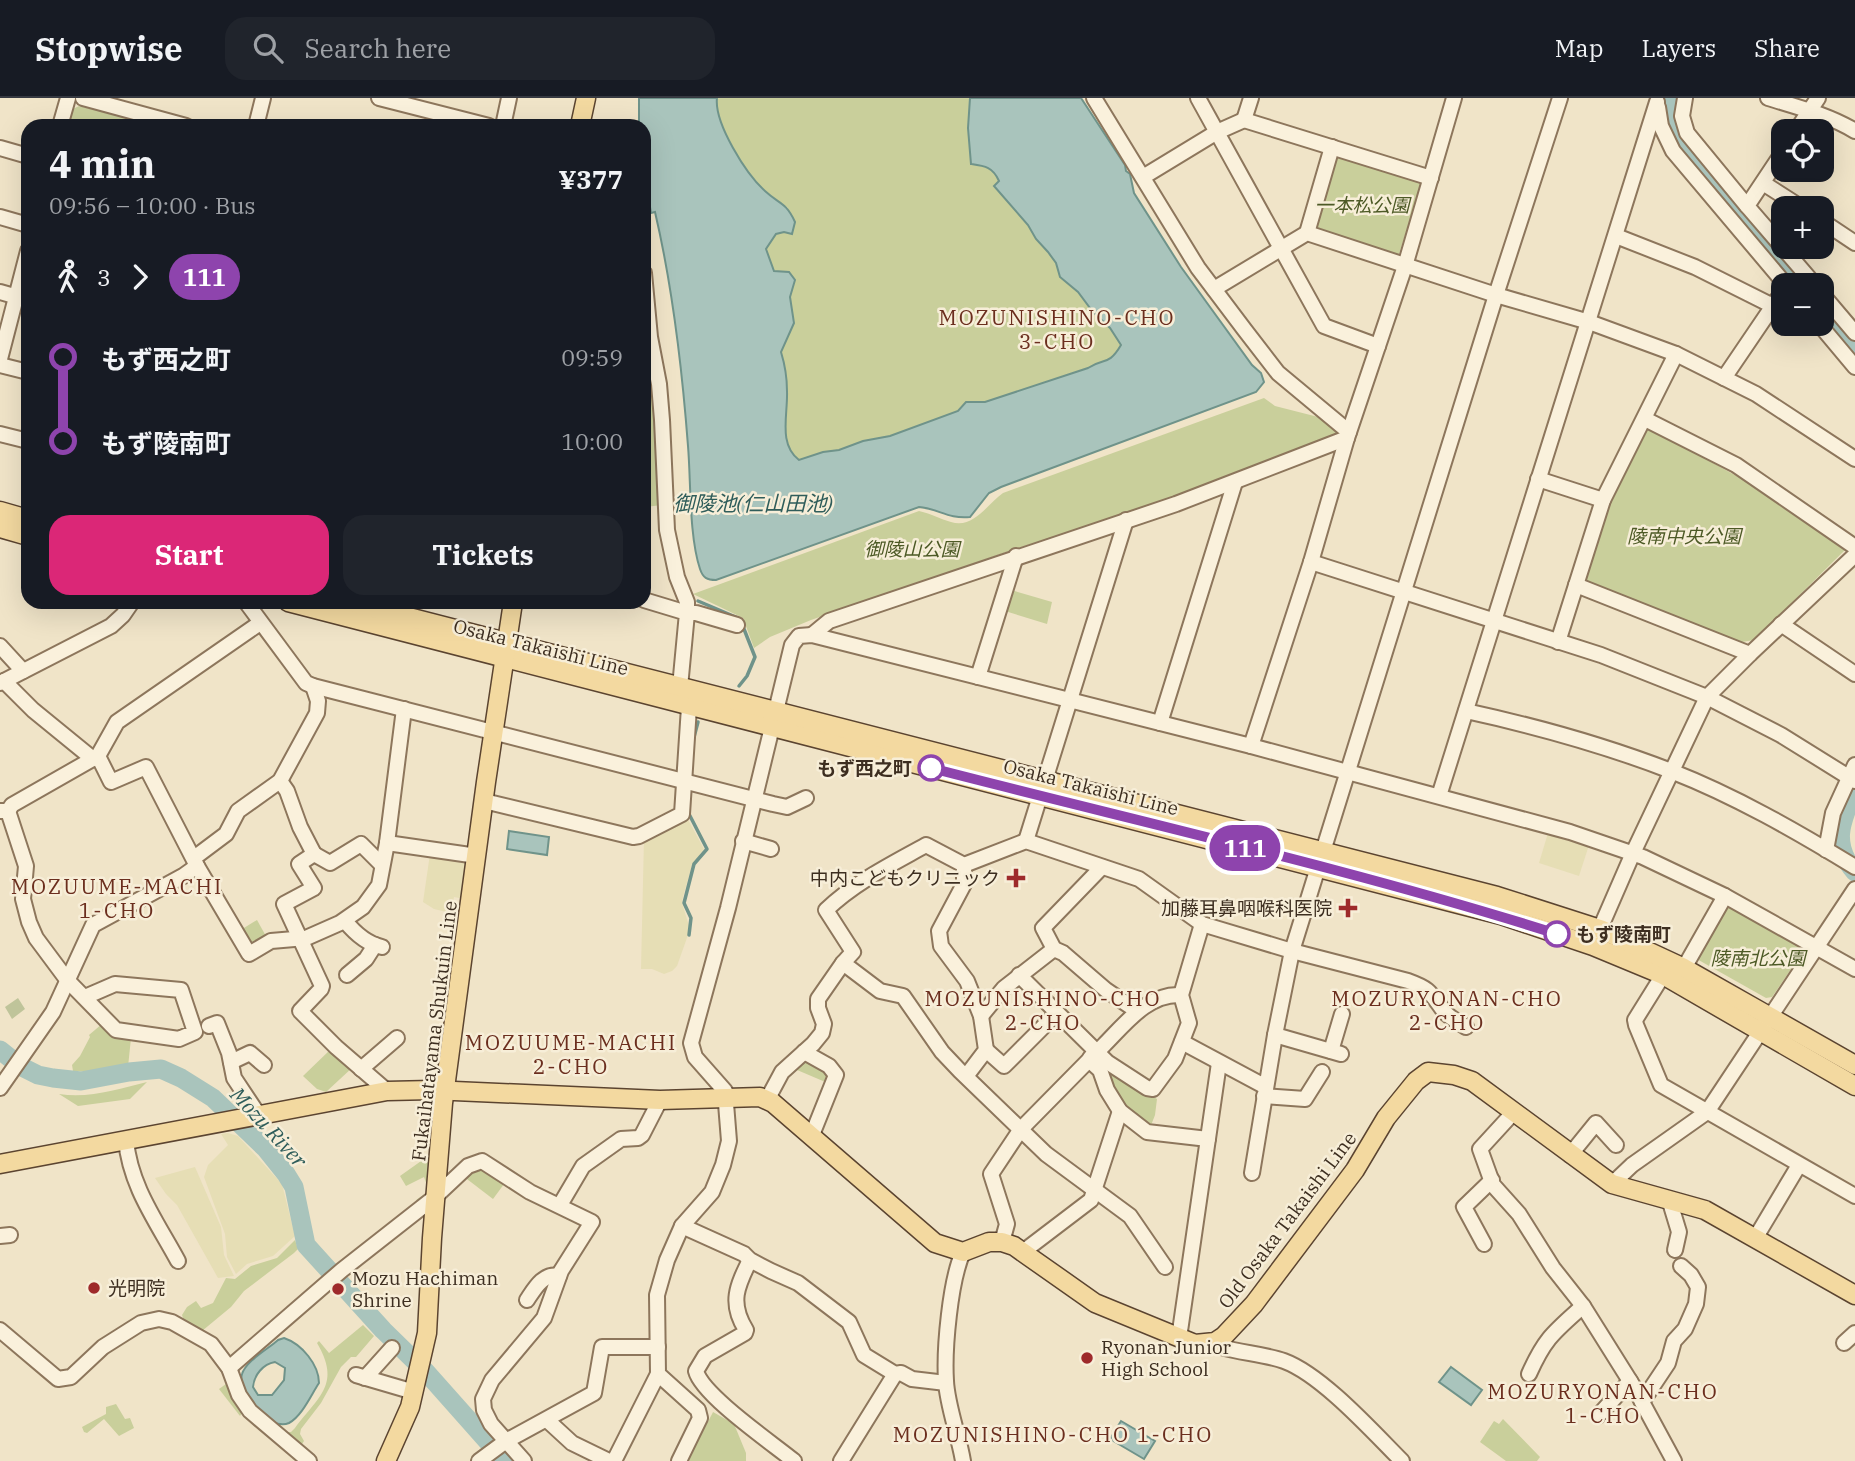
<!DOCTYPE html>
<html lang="en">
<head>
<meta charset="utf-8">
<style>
	:root { --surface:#171b24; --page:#20242c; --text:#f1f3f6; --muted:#9ea1a6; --line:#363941; --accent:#db2777 }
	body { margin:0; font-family:"IBM Plex Serif","Noto Sans JP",serif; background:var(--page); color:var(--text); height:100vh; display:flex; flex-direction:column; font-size:26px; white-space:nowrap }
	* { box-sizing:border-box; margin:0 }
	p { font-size:23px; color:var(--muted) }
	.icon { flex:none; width:38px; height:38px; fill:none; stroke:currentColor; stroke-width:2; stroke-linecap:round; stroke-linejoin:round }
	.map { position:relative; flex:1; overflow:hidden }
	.sheet { position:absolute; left:21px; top:21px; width:630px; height:490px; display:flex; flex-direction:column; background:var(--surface); border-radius:21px; box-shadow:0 7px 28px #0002 }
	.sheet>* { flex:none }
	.badge { padding:0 14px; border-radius:23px; font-size:24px; line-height:46px }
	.tools { position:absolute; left:1771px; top:21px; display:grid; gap:14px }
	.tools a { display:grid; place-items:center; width:63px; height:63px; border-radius:14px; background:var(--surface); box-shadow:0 7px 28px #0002; font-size:35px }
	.map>.badge { position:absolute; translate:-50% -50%; box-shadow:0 0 0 4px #fff }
	.legs { display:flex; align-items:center; gap:10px; height:77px; padding:0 28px; font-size:23px }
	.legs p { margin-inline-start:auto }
	.overview { display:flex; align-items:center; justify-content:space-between; height:119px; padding:0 28px }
	h1 { font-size:38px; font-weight:700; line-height:52px }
	.button { display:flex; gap:14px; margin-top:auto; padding:14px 28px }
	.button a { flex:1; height:80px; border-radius:21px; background:var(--accent); color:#fff; font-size:28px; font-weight:700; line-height:80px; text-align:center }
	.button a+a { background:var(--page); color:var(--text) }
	ul { padding:0 28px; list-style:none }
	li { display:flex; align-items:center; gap:24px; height:84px; font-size:26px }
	li i { display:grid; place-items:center; width:10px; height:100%; margin:0 9px; background:currentColor }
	li i::after { content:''; width:18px; height:18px; margin:-9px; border:5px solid; border-radius:50%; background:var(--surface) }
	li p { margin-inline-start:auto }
	li:first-child i { background:linear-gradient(#0000 50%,currentColor 0) }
	li:last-child i { background:linear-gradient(currentColor 50%,#0000 0) }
	header { display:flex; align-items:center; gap:42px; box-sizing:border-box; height:98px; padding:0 35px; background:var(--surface); border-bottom:2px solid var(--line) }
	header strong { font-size:33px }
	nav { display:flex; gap:38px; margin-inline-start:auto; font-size:24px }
	.search { width:490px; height:63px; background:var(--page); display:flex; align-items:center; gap:18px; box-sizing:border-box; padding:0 24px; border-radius:21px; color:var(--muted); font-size:26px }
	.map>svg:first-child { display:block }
	.farmland { fill:#e6deb5 }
	.green { fill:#c9cf9b }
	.cemetery { fill:#bfc49a }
	.water { fill:#a9c4bc; stroke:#6f938a; stroke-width:2; fill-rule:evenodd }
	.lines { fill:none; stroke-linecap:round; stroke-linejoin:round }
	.stream { stroke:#6f938a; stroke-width:3.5 }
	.river { stroke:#a9c4bc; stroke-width:19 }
	.minor-casing { stroke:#8d765c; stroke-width:18 }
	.major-casing { stroke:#5b4430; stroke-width:21 }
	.minor { stroke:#faf1dc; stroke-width:14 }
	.major { stroke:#f3d9a0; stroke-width:18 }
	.line-1-casing { stroke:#fff; stroke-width:16 }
	.line-1 { stroke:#8e44ad; stroke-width:10 }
	.stop-1-dot { fill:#fff; stroke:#8e44ad; stroke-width:3.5 }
	.poi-dot { fill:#9e2a2b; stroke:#f7eed8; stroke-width:2.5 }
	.labels { text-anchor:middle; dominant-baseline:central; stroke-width:5; stroke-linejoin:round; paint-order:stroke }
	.park-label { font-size:19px; font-style:italic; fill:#4d5a26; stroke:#f7eed8 }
	.street-label { font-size:19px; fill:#3d2e20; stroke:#f7eed8 }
	.stop-label { font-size:19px; font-weight:bold; fill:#3d2e20; stroke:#f7eed8; text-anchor:end }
	.poi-label { font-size:19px; fill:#3d2e20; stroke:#f7eed8; text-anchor:start }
	.neighbourhood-label { font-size:21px; letter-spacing:2px; fill:#6b2e1e; stroke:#f7eed8 }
	.water-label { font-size:21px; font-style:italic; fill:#2f5d5a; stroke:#f7eed8 }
</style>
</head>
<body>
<header>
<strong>Stopwise</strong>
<div class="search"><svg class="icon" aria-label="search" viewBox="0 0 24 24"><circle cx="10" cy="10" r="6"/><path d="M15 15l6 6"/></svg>Search here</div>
<nav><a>Map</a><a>Layers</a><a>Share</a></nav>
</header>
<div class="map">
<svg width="1855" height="1363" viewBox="0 0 1855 1363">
	<rect width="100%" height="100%" fill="#f0e4c8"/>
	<!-- farmland -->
	<g class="farmland">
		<path d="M686,718L704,751L692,767L683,799L682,805L689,828L688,837L677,868L672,873L664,876L652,871H641L644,740Z"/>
		<path d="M1548,735L1589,747L1579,778L1539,765Z"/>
		<path d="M430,756L466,761L469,765L464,801L454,799L451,815L434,811L423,804Z"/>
		<path d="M228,1035L238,1038L282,1086L295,1138L273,1158L247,1166L236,1176L227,1159L225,1136L204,1079L208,1067L228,1047L221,1036Z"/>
		<path d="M195,1069L221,1129L224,1157L234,1178L218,1180L177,1107L166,1096L155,1080Z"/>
	</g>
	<!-- green -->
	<g class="green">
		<path d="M717,0H970C972,15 965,32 971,47C977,62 993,69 999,83L994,88L1028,127L1036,141L1048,154L1056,165L1060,179L1078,194L1093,214L1110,230L1121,247C1108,269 1105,259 1088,270L985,305L966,304L958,313L890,338L863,343L839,352L823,354L799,362C798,361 791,356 790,355C780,340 789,279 780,254L794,225L790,199L795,182L789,174H774L766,151L776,136L784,134L788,110C781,104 772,99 765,93C747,77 714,25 717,0Z"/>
		<path d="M79,8L160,28H69L73,11Z"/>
		<path d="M1336,56L1419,83L1421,86L1399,156L1394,158L1314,133Z"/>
		<path d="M644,288L654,294L663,407L644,409Z"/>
		<path d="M1264,300L1275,308L1326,321L1342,334L1340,340L1175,401L1015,451L811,522L770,539L754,550L743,520L693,496L919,413C932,416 940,421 951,424C974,431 987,406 1003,395Z"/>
		<path d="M1648,329L1740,380L1845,452L1754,542L1742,544L1583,483L1604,414Z"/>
		<path d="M1011,492L1052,504L1047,526L1005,513Z"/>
		<path d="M1728,808L1800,847L1803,854L1772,899L1766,900L1695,860L1724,809Z"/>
		<path d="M257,822L267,840L250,850L239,833Z"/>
		<path d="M102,926L112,938L131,940L128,969L98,974L73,973L72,967L80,958L90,939L89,937Z"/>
		<path d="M331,951L353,969L326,994L317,991L303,978Z"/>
		<path d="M805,960L828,973L830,986L790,969Z"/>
		<path d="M1106,972L1157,1001L1155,1017L1150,1030C1122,1008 1120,1005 1106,972Z"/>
		<path d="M147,984L130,1001L78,1008L59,996C89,1001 118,991 147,984Z"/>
		<path d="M431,1056V1097L420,1106L416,1102L429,1093L424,1079L406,1088L400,1078Z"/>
		<path d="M476,1067L507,1082L493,1101L463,1078Z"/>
		<path d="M295,1142L298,1151L294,1155L244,1193L231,1209L202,1233L184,1223L182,1217L187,1209L196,1203L201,1210L213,1205L226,1180L235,1181L251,1168L277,1160Z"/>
		<path d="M363,1227L374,1238L356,1259H351L341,1269L321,1305L301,1331L300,1336L304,1343L302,1346L285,1334H291L295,1330C320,1297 341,1286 317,1245L319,1243L329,1255Z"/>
		<path d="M226,1286L243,1313L240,1318L219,1291Z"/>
		<path d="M116,1306L125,1321L130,1320L134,1330L119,1338L104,1321L87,1335L84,1334L82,1329L106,1316V1309Z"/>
		<path d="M713,1314L734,1326L746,1355V1363H688Z"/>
		<path d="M1503,1321L1540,1359L1537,1363H1506L1480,1344L1494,1323L1499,1326Z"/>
	</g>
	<!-- cemetery -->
	<path class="cemetery" d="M18,900L25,911L12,921L5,909Z"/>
	<!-- water -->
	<g class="water">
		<path d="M639,0H717C714,25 746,76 765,93C779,106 786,104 795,124L792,136L784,134L776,136L766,151L774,173L789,174L795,182L790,199L794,225L781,254C785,267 787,280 787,293C788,317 778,346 799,362L823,354L839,352L863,343L890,338L958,313L966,304H985L1088,270C1104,259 1108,269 1121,247L1110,230L1093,214L1078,194L1060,179L1056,165L1048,154L1036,141L1028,127L994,88L999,83C993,69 985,68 971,66L968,30L970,0H1081L1125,67L1126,73L1130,76L1134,95L1181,169L1252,267L1261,275L1264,284L1256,294L1001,389L989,395L970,419C947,421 940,411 919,409L716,482C707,482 703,480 700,471C689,438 691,384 688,348C682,269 673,191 655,114L651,115L644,74V28H639Z"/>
		<path d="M509,733L549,739L547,757L507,751Z"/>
		<path d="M284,1240C302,1246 319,1267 319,1285C311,1297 302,1318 289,1325C269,1334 236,1294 242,1276C246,1263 268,1251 278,1242ZM275,1264L285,1270L284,1282L272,1297H258L253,1289C254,1277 263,1266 275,1264Z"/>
		<path d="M1451,1269L1482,1292L1471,1307L1439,1284Z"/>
		<path d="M1121,1323L1155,1343L1144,1361L1110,1341Z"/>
	</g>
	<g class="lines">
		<!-- stream -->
		<g class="stream">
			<path d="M698,503L738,520"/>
			<path d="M739,588L747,578L755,559L742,526"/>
			<path d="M694,639L698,624"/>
			<path d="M689,716L707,751L694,766L684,805L691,820L689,837"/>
		</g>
		<!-- river -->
		<g class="river">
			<path d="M1674,0L1672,26L1678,42L1800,187"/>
			<path d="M1822,212L1855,252"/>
			<path d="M1855,691C1842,722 1830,745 1855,774"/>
			<path d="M0,952L20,968L38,977L53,980L81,983L129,974L161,971L181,980L213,1000L266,1051L286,1076L294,1089L306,1147L383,1232L426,1274L505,1363"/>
		</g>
		<defs>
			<g id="minor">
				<path d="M83,0L186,28"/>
				<path d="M379,0L489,28"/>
				<path d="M1094,0L1198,170L1244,231L1278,275L1349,334"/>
				<path d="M1198,0L1324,228L1378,248"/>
				<path d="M1685,0L1682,18L1687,35L1747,108"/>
				<path d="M1768,0C1797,9 1829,17 1855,33"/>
				<path d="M1658,9L1661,28L1673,53L1786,187"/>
				<path d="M1244,22L1251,0"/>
				<path d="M60,28L68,0"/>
				<path d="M256,28L263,0"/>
				<path d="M503,28L509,0"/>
				<path d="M1796,33L1818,0"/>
				<path d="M0,50L28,58"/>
				<path d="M1783,54L1747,108L1815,187"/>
				<path d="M1143,79L1217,34L1244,22L1431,80"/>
				<path d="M1763,85L1802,110"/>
				<path d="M0,119L28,127"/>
				<path d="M1822,123L1855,145"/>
				<path d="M1307,135L1332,49"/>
				<path d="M1616,138L1695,169L1773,208"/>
				<path d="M644,175L650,239L659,286L662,322L667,432L677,479L687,504V515H696L737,527"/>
				<path d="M1214,191L1307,135L1496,197L1589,224L1676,256L1756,296L1855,361"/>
				<path d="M0,194L28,202"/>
				<path d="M1822,196L1855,235"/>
				<path d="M1819,226L1855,269"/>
				<path d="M0,261L28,153"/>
				<path d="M0,267L28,274"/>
				<path d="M1724,280L1783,193"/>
				<path d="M1645,321L1736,367L1855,449"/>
				<path d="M0,336L28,343"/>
				<path d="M1538,381L1603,402"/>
				<path d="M1311,464L1601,557L1707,599L1781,637L1855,683"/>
				<path d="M1576,487L1750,556"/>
				<path d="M644,502L687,515L680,589"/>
				<path d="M246,504L306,585L313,588L773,706L787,709L806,700"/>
				<path d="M1781,526L1855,576"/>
				<path d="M812,537L829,523L1176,406L1347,340"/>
				<path d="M1558,544L1603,402L1676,256"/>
				<path d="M0,548L23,573"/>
				<path d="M978,579L1016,458"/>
				<path d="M4,583L33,612L93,661"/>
				<path d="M0,585L111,528L123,517L132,504"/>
				<path d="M1466,613C1535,628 1604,647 1671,673C1735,698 1796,733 1855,769"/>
				<path d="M1160,625L1235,384"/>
				<path d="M1251,648L1311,464L1347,340L1405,168L1454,0"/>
				<path d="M98,658L111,684L146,669L197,768L249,856L271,843L306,840L340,825L363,809L379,787L387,745L404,611"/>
				<path d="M280,683L287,693L300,729L314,756"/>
				<path d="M1439,698L1657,4"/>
				<path d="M484,703L633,739L639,738L682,716L689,609"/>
				<path d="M1,713H8L12,707L98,658L117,624L260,525"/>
				<path d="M8,713L26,768L23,801L29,824L36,840L68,883L116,932L179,941L195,934L181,892L115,886L85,899"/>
				<path d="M743,743L771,751"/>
				<path d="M1026,743L1126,422"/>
				<path d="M387,745L477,758"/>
				<path d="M1826,752L1833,715L1855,667"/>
				<path d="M194,760L226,736L238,713L280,683L317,615L318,603L313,588"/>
				<path d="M382,767L361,746L330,765L314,756L299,766L314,790L284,806L322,888L321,891L300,913L336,949L387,993"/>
				<path d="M964,767V786L939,833L941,848L967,883L981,918L986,952L967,977"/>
				<path d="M1102,769L1043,830L1054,851L1063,855L1106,892L1137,913"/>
				<path d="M345,823C354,834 367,846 382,849"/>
				<path d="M1596,840L1633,755L1707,599L1750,556L1855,457"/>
				<path d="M1684,870L1725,798"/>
				<path d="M347,877L366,861L375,847"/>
				<path d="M1019,877L1107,964L1147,990L1153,991L1175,961L1189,925L1181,897L1202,826"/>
				<path d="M1663,877L1635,922L1636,927L1661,987L1855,1098"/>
				<path d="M981,918L1004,890L1054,851"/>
				<path d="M209,928L217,925L229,955L234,980L258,1016"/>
				<path d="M1275,937L1341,956"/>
				<path d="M1182,944L1266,989"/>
				<path d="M986,952L1004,968L1057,915"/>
				<path d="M1331,953L1342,916"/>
				<path d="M804,954L829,968L836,977L812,1037"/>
				<path d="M1089,962L1100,972L1107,992L1120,1013L1147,1034L1208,1041"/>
				<path d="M231,964L250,955L264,967"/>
				<path d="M361,971L397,940"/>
				<path d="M0,990L53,914L93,827L183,778L197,768"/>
				<path d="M1264,998L1305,1001L1322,974"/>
				<path d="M767,1002L782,974L813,946L822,935L824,926L818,910V901L843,865"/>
				<path d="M1513,1015L1480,1051L1493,1087L1519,1116L1553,1170L1583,1208L1635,1291L1674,1363"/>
				<path d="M126,1042C130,1088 157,1124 178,1163"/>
				<path d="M1570,1057L1596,1025L1616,1047"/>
				<path d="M1252,1075L1275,937L1292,853L1496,197L1560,0"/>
				<path d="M1612,1086L1632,1067L1707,1014L1855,791"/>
				<path d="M1669,1101L1679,1134L1675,1152"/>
				<path d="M560,1107L583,1068L621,1041L638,1040L642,1037L660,1002"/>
				<path d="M682,1128L744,1156L750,1162L771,1173L798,1185L849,1224L864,1257L895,1276L901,1275L912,1281L946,1285"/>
				<path d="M0,1138L10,1137"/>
				<path d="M1756,1139L1799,1067"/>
				<path d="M1002,1144L1007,1126L991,1076L1021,1031L1089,962C1092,955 1099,953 1104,947C1125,926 1148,895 1181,897"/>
				<path d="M1484,1146L1464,1109L1492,1082"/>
				<path d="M1024,1153L1091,1102L1120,1013"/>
				<path d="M963,1154C950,1183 944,1251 946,1283C947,1307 959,1338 963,1363"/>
				<path d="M750,1162C737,1188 729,1205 746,1232L745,1235L705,1258L696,1273C702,1297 772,1345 794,1363"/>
				<path d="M1165,1169L1130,1118L1046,1056L960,973L942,954L903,898L880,893L843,865L853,854L826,812C855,784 892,766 926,747L964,767L1026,743L1139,781L1202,826L1292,853L1408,883C1430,891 1430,894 1443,912C1448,919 1458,924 1466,929"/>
				<path d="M527,1202C535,1190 543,1175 559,1178"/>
				<path d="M0,1232L58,1281L71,1279L103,1249L141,1225L159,1221L172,1224L211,1246L229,1270L239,1297L250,1313L309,1363"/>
				<path d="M1179,1240L1219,965"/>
				<path d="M1215,1244L1221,1249C1241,1255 1264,1256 1284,1263C1322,1277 1373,1334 1402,1363"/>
				<path d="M1844,1245L1855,1235"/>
				<path d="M229,1270L342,1172L435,1099L468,1068L482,1063L530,1094L592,1124L561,1173L544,1220L492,1282L483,1301L484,1312L491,1326L524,1363"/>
				<path d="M1529,1276C1545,1240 1554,1234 1583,1208"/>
				<path d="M356,1277L414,1294"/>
				<path d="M365,1280L392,1250"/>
				<path d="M1642,1304L1668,1265L1674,1243L1685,1231L1696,1206L1698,1189L1691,1177L1681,1168"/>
				<path d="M1598,1318L1630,1283"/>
				<path d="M547,1322L572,1345L609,1363"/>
				<path d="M479,1363L506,1343L594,1295L602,1249H658"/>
				<path d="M614,1363L658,1276"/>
				<path d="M679,1363L700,1320L698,1312L658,1276L657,1197L667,1162L682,1128L712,1094L723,1067L729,1043L725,993L695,959L691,945L728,810L792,547L799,538L812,537L1251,648L1570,734L1643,759L1725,798L1855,871"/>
				<path d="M841,1363L895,1276"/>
			</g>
			<g id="major">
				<path d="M580,28L586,0"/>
				<path d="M0,413L28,421"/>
				<path d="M0,430L28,438"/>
				<path d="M288,504L1501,817L1593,848L1663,877L1855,988"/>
				<path d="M350,504L1497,798L1600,831L1684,870L1855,967"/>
				<path d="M0,1066L387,993L432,992L660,1002L760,999L773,1005L935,1145L963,1154L989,1144H1002L1014,1148L1095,1205L1195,1246L1215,1244L1224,1238L1254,1206L1355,1072L1386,1020L1416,983L1428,974L1454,977L1472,983L1612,1086L1705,1112L1855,1197"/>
				<path d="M386,1363L410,1309L427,1235L432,1140L443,1005L486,684L513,504"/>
			</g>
		</defs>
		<!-- minor casing -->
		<use href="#minor" class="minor-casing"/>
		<!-- major casing -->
		<use href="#major" class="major-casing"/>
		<!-- minor -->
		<use href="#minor" class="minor"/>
		<!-- major -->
		<use href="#major" class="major"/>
	</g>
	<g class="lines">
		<defs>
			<path id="line-1" d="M931,670C1140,724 1352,771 1557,836"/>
		</defs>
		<!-- line-1 casing -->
		<use href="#line-1" class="line-1-casing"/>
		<!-- line-1 -->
		<use href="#line-1" class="line-1"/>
	</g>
	<!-- markers -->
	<g class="stop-1-dot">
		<circle cx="931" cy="670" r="12"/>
		<circle cx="1557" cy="836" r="12"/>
	</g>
	<g class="poi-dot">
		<path d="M1012.5 769.5h7v7h7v7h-7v7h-7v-7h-7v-7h7z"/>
		<path d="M1344.5 799.5h7v7h7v7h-7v7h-7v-7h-7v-7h7z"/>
		<circle cx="94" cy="1190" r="7"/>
		<circle cx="338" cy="1191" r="7"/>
		<circle cx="1087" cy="1260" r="7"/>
	</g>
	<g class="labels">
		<!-- park labels -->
		<g class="park-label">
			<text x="1362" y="107">一本松公園</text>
			<text x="1684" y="438">陵南中央公園</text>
			<text x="912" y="451">御陵山公園</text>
			<text x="1758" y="860">陵南北公園</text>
		</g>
		<!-- street labels -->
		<g class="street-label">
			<text transform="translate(541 549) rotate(14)">Osaka Takaishi Line</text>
			<text transform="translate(1091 689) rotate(14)">Osaka Takaishi Line</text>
			<text transform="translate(434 933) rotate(-83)">Fukaihatayama Shukuin Line</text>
			<text transform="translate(1287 1122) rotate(-53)">Old Osaka Takaishi Line</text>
		</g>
		<!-- stop labels -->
		<g class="stop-label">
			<text x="912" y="670">もず西之町</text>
			<text x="1576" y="836" text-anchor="start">もず陵南町</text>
		</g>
		<!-- poi labels -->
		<g class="poi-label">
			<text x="1000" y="780" text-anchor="end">中内こどもクリニック</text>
			<text x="1332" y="810" text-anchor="end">加藤耳鼻咽喉科医院</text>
			<text x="352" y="1180">Mozu Hachiman<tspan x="352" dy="22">Shrine</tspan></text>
			<text x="108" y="1190">光明院</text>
			<text x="1101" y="1249">Ryonan Junior<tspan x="1101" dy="22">High School</tspan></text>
		</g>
		<!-- neighbourhood labels -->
		<g class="neighbourhood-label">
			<text x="1057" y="219">MOZUNISHINO-CHO<tspan x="1057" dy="24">3-CHO</tspan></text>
			<text x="117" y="788">MOZUUME-MACHI<tspan x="117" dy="24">1-CHO</tspan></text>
			<text x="1043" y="900">MOZUNISHINO-CHO<tspan x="1043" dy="24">2-CHO</tspan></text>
			<text x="1447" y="900">MOZURYONAN-CHO<tspan x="1447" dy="24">2-CHO</tspan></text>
			<text x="571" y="944">MOZUUME-MACHI<tspan x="571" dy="24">2-CHO</tspan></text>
			<text x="1603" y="1293">MOZURYONAN-CHO<tspan x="1603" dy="24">1-CHO</tspan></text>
			<text x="1053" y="1336">MOZUNISHINO-CHO 1-CHO</text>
		</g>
		<!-- water labels -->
		<g class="water-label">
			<text x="753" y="405">御陵池(仁山田池)</text>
			<text transform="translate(269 1029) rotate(47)">Mozu River</text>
		</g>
	</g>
</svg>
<div class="tools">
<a><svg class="icon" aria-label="locate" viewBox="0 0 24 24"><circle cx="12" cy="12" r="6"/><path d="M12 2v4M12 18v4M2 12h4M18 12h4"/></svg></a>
<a>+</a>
<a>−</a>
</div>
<b class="badge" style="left:1245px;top:750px;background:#8e44ad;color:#fff">111</b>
<section class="sheet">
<div class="overview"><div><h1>4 min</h1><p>09:56 – 10:00 · Bus</p></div><b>¥377</b></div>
<div class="legs"><svg class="icon" aria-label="walk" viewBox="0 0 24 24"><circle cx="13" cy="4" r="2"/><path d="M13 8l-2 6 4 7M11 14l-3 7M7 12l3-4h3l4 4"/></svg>3<svg class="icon" aria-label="forward" viewBox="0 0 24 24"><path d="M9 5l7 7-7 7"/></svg><b class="badge" style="background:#8e44ad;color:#fff">111</b></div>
<ul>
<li><i style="color:#8e44ad"></i><b>もず西之町</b><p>09:59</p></li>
<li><i style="color:#8e44ad"></i><b>もず陵南町</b><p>10:00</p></li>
</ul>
<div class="button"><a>Start</a><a>Tickets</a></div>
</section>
</div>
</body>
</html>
